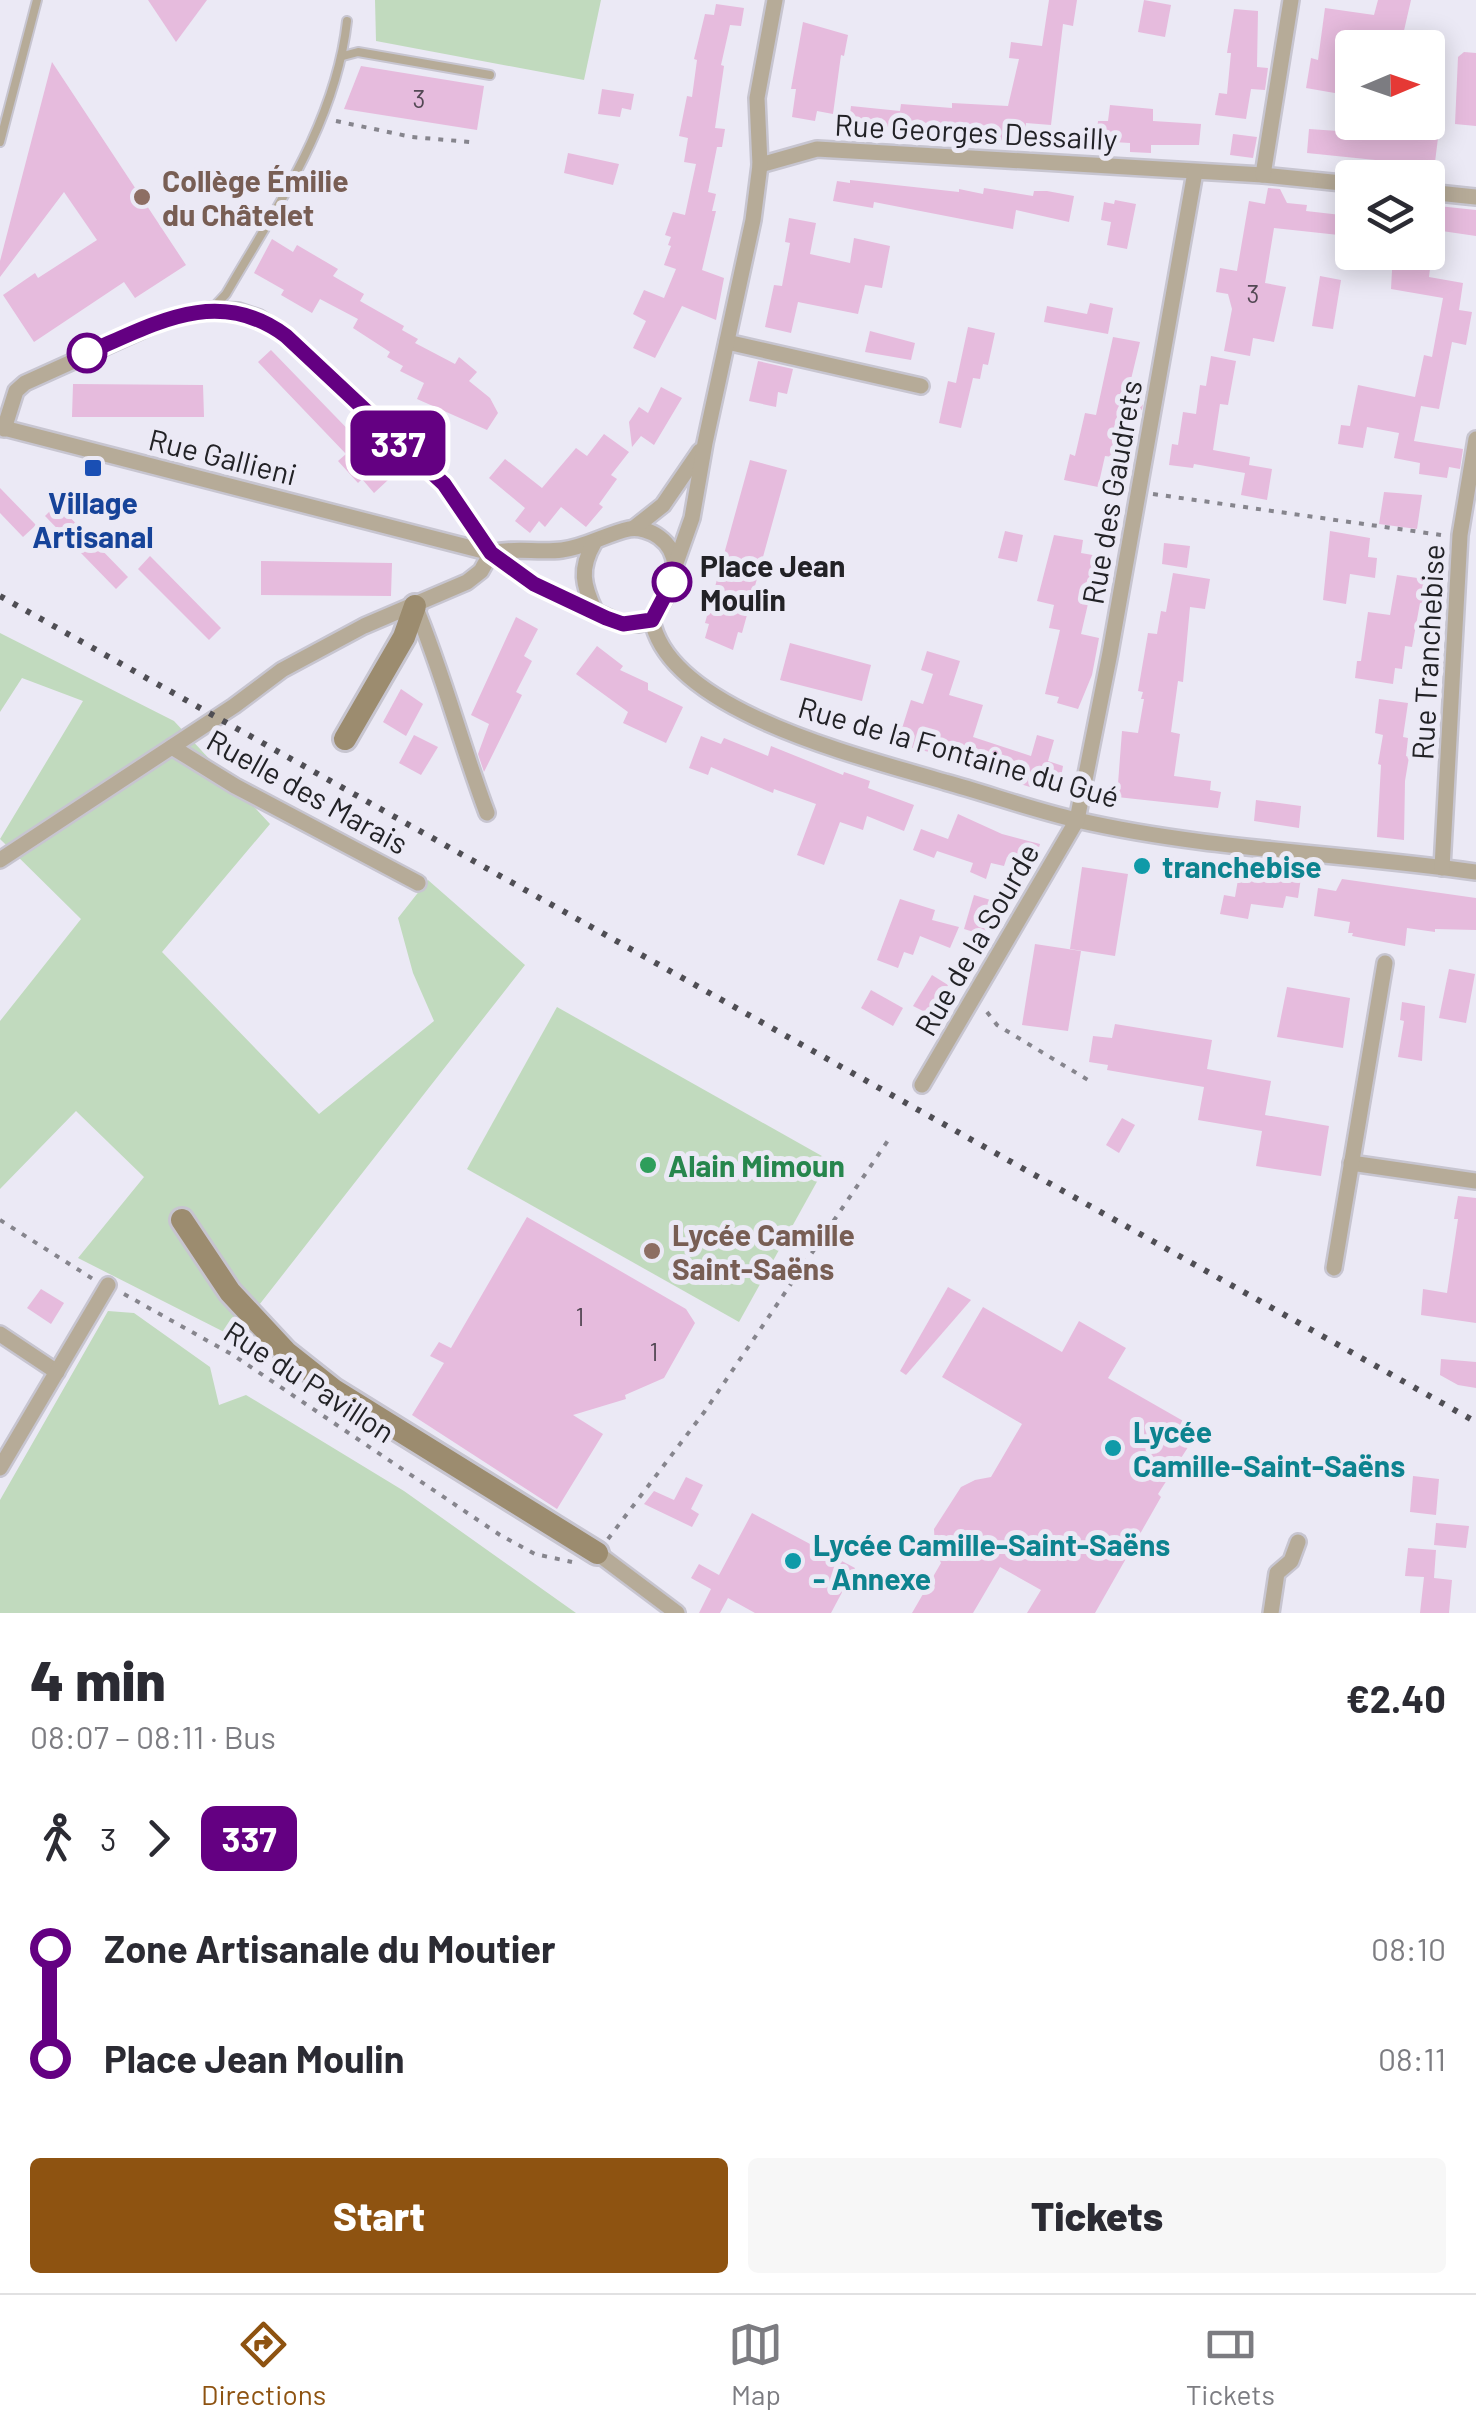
<!DOCTYPE html>
<html lang="en">
<head>
<meta charset="utf-8">
<style>
	:root { --surface:#fff; --page:#f7f7f7; --text:#2b2b33; --muted:#7c7c81; --line:#e1e1e2; --accent:#8e5311 }
	body { margin:0; font-family:Barlow,sans-serif; background:var(--page); color:var(--text); height:100vh; display:flex; flex-direction:column; font-size:38px; white-space:nowrap }
	* { box-sizing:border-box; margin:0 }
	p { font-size:32px; color:var(--muted) }
	.icon { flex:none; width:55px; height:55px; fill:none; stroke:currentColor; stroke-width:2; stroke-linecap:round; stroke-linejoin:round }
	.map { position:relative; height:1613px; overflow:hidden }
	.side { display:flex; flex-direction:column; background:var(--surface); flex:1 }
	.side>* { flex:none }
	.badge { padding:0 20px; border-radius:15px; font-size:35px; line-height:65px }
	.needle { width:65px; rotate:88deg }
	.fabs { position:absolute; left:1335px; top:30px; display:grid; gap:20px }
	.fabs a { display:grid; place-items:center; width:110px; height:110px; border-radius:10px; background:var(--surface); box-shadow:0 5px 25px #0003; font-size:50px }
	.map>.badge { position:absolute; translate:-50% -50%; box-shadow:0 0 0 5px #fff }
	.legs { display:flex; align-items:center; gap:15px; height:110px; padding:0 30px; font-size:32px }
	.legs p { margin-inline-start:auto }
	.overview { display:flex; align-items:center; justify-content:space-between; height:170px; padding:0 30px }
	h1 { font-size:55px; font-weight:800; line-height:75px }
	.primary-button { display:flex; gap:20px; margin-top:auto; padding:20px 30px }
	.primary-button a { flex:1; height:115px; border-radius:10px; background:var(--accent); color:#fff; font-size:40px; font-weight:800; line-height:115px; text-align:center }
	.primary-button a+a { background:var(--page); color:var(--text) }
	ul { padding:0 30px; list-style:none }
	li { display:flex; align-items:center; gap:35px; height:110px; font-size:38px }
	li i { display:grid; place-items:center; width:15px; height:100%; margin:0 12px; background:currentColor }
	li i::after { content:''; width:25px; height:25px; margin:-12px; border:8px solid; border-radius:50%; background:var(--surface) }
	li p { margin-inline-start:auto }
	li:first-child i { background:linear-gradient(#0000 50%,currentColor 0) }
	li:last-child i { background:linear-gradient(currentColor 50%,#0000 0) }
	.menu { display:flex; justify-content:space-around; align-items:center; height:140px; border-top:2px solid var(--line); background:var(--surface); font-size:28px; color:var(--muted) }
	.menu a { display:grid; justify-items:center; gap:5px }
	.menu .current { color:var(--accent) }
	.map>svg:first-child { display:block }
	.green { fill:#c1dabe }
	.building { fill:#e6bbdd }
	.lines { fill:none; stroke-linecap:round; stroke-linejoin:round }
	.lane-casing { stroke:#c7c5d0; stroke-width:12 }
	.street-casing { stroke:#c7c5d0; stroke-width:20 }
	.secondary-casing { stroke:#c7c5d0; stroke-width:28 }
	.path { stroke:#86858d; stroke-width:4; stroke-dasharray:5 8; stroke-linecap:butt }
	.lane { stroke:#b6ab98; stroke-width:8 }
	.street { stroke:#b6ab98; stroke-width:15 }
	.secondary { stroke:#9c8c6f; stroke-width:22 }
	.rail { stroke:#4f4e54; stroke-width:6; stroke-dasharray:5 10; stroke-linecap:butt }
	.line-1-casing { stroke:#fff; stroke-width:22 }
	.line-1 { stroke:#640082; stroke-width:15 }
	.education-dot { fill:#8d6e63; stroke:#ebe9f5; stroke-width:4 }
	.stop-1-dot { fill:#fff; stroke:#640082; stroke-width:5 }
	.transit-dot { fill:#1a4fb4; stroke:#ebe9f5; stroke-width:4 }
	.culture-dot { fill:#0f9aa8; stroke:#ebe9f5; stroke-width:4 }
	.leisure-dot { fill:#2e9e5b; stroke:#ebe9f5; stroke-width:4 }
	.labels { text-anchor:middle; dominant-baseline:central; stroke-width:10; stroke-linejoin:round; paint-order:stroke }
	.number-label { font-size:25px; fill:#534854 }
	.street-label { font-size:30px; fill:#222226; stroke:#ebe9f5 }
	.education-label { font-size:30px; font-weight:bold; fill:#785e54; stroke:#ebe9f5; text-anchor:start }
	.transit-label { font-size:30px; font-weight:bold; fill:#164399; stroke:#ebe9f5 }
	.stop-label { font-size:30px; font-weight:bold; fill:#222226; stroke:#ebe9f5; text-anchor:start }
	.culture-label { font-size:30px; font-weight:bold; fill:#0d838f; stroke:#ebe9f5; text-anchor:start }
	.leisure-label { font-size:30px; font-weight:bold; fill:#27864d; stroke:#ebe9f5; text-anchor:start }
</style>
</head>
<body>
<div class="map">
<svg width="1476" height="1613" viewBox="0 0 1476 1613">
	<rect width="100%" height="100%" fill="#ebe9f5"/>
	<!-- green -->
	<g class="green">
		<path d="M375,0H601L584,80L376,41Z"/>
		<path d="M0,633L174,721L270,824L162,952L319,1114L434,1021L413,973L398,918L428,880L525,965L234,1337L78,1258L144,1177L76,1111L0,1189V1021L81,919L0,839L83,701L22,678L0,712Z"/>
		<path d="M557,1007L829,1160L739,1322L467,1169Z"/>
		<path d="M108,1311L134,1313L210,1367L219,1405L246,1395L404,1491L576,1613H0V1500Z"/>
	</g>
	<!-- building -->
	<g class="building">
		<path d="M148,0H207L176,42Z"/>
		<path d="M1049,0H1077L1073,26L1063,24L1051,125L1026,123L1025,141L991,140L992,132L898,129L849,123L851,106L900,111L901,104L952,108V103L1008,106L1019,59L1009,58L1011,42L1042,46Z"/>
		<path d="M1144,0L1171,5L1165,37L1138,32Z"/>
		<path d="M1378,0H1411L1400,48H1352V96L1306,88L1311,58L1318,60L1325,8L1374,15Z"/>
		<path d="M716,4L744,8L741,26L730,25L721,65L724,66L715,128L725,129L722,147H717L708,192L716,194L712,211H716L702,270L724,278L716,320L682,306L655,358L633,348L646,321L633,314L644,290L664,298L676,269L664,265L671,246L668,245L671,237L665,235L673,212L685,215L696,164L684,162L688,138L679,136L687,96L692,97L697,60L694,59L705,14L714,15Z"/>
		<path d="M1234,9L1258,11L1257,67L1268,68L1265,90L1251,89L1246,119L1215,115L1219,93L1227,94L1231,53H1227Z"/>
		<path d="M803,22L848,35L844,56L841,55L833,114L817,111L815,121L792,117L796,89H791Z"/>
		<path d="M1464,52L1476,53V126L1455,124L1458,57Z"/>
		<path d="M52,62L186,265L135,298L124,282L34,342L3,295L35,273L38,278L97,240L64,192L0,277V261Z"/>
		<path d="M361,66L484,86L477,130L344,109Z"/>
		<path d="M602,89L634,94L631,110L622,108L620,117L598,114Z"/>
		<path d="M1110,105L1153,109V121L1201,124L1199,145H1151V153L1130,152V143L1096,141L1098,121H1108Z"/>
		<path d="M1339,122H1382L1439,130L1435,162L1424,161V165L1307,153L1309,129L1338,131Z"/>
		<path d="M1233,134L1257,137L1253,158L1230,155Z"/>
		<path d="M568,153L619,164L613,185L564,173Z"/>
		<path d="M850,180L959,192V189L983,194L984,188L1033,196L1034,191H1047L1074,196L1069,222L1016,210L1013,229L874,202L873,208L833,201L837,181L850,183Z"/>
		<path d="M1268,188L1280,189L1287,203L1307,205L1306,211L1350,216L1348,236L1274,228L1265,283L1286,287L1274,342L1253,338L1250,356L1224,351L1232,309L1228,294L1216,292L1220,268L1237,271L1249,201L1265,204Z"/>
		<path d="M1115,200L1136,204L1127,249L1107,245L1111,222L1101,220L1104,202L1114,204Z"/>
		<path d="M1438,206L1476,210V236L1435,230Z"/>
		<path d="M789,218L816,223L810,254L850,263L854,238L890,246L882,288L865,285L858,314L798,302L791,333L765,327L774,285L782,286L790,243L785,242Z"/>
		<path d="M272,239L293,252L297,245L338,269L333,276L364,294L360,301L404,326L402,330L418,339L415,343L455,364L459,357L477,372L469,381L490,398L498,413L487,430L417,399L424,383L400,371L403,366L387,357L390,352L353,328L358,319L320,299L312,313L281,295L284,290L254,273Z"/>
		<path d="M1393,252H1432L1429,277L1463,283L1459,310L1472,312L1466,345L1452,342L1439,409L1421,406L1414,441L1463,449L1460,469L1449,467L1447,478L1419,474L1420,463L1394,458L1399,433L1367,427L1363,448L1338,444L1341,425L1350,426L1358,385L1415,397L1424,355L1432,357L1443,298L1391,289Z"/>
		<path d="M1320,276L1341,280L1333,329L1312,326Z"/>
		<path d="M1090,303L1113,308L1108,334L1044,322L1047,306L1087,314Z"/>
		<path d="M968,327L995,333L988,365L983,364L980,379L973,378L961,428L939,423L948,381L956,383Z"/>
		<path d="M870,331L915,343L911,360L865,352Z"/>
		<path d="M1113,337L1140,342L1126,400L1143,404L1142,410L1122,413L1112,457L1105,456L1098,487L1064,480L1070,454L1075,456L1085,413L1096,415Z"/>
		<path d="M271,350L364,446L361,448L388,480L374,493L362,479L358,483L338,461L346,454L258,362Z"/>
		<path d="M1211,356L1236,361L1228,405L1220,404L1213,450L1250,457L1249,465L1272,469L1267,500L1241,495L1245,473L1194,464L1193,468L1169,465L1172,444L1178,445L1183,412L1196,414L1200,385L1206,386Z"/>
		<path d="M758,361L793,369L787,394L778,392L776,407L749,401Z"/>
		<path d="M73,384L203,385L204,417H72Z"/>
		<path d="M661,387L682,398L654,445L641,436L632,447L629,422L639,407L648,413Z"/>
		<path d="M604,434L629,452L611,475L617,479L599,504L603,507L586,527L561,507L545,527L539,521L530,533L515,521L525,508L489,478L505,459L542,488L576,448L587,456Z"/>
		<path d="M750,460L787,470L742,633L738,632L733,650L705,638L709,624L705,623Z"/>
		<path d="M0,488L36,525L23,537L0,513Z"/>
		<path d="M1384,492L1422,495L1417,529L1379,524Z"/>
		<path d="M57,504L128,577L116,589L45,516Z"/>
		<path d="M1005,531L1023,535L1017,562L998,558Z"/>
		<path d="M1330,531L1370,538L1368,557L1377,558L1375,578L1350,574L1346,604L1323,600Z"/>
		<path d="M1054,535L1083,540L1081,553L1104,557L1100,580L1094,578L1081,634L1099,638L1092,675L1078,709L1057,703L1059,697L1045,694L1060,630L1049,628L1054,605L1037,601Z"/>
		<path d="M1164,543L1190,546L1187,568L1162,564Z"/>
		<path d="M150,556L221,628L209,640L138,569Z"/>
		<path d="M261,561L392,563L391,596L261,595Z"/>
		<path d="M1173,573L1210,579L1205,609L1190,607L1183,682L1178,681L1171,732L1180,734L1174,776L1211,781L1210,790L1221,792L1218,808L1117,797L1122,731L1138,733L1144,699H1141L1143,692L1138,691L1148,633L1157,634L1161,611L1166,612Z"/>
		<path d="M1397,575L1431,580L1427,604L1420,603L1412,647L1405,646L1402,669L1395,668L1393,684L1355,678L1357,661H1361L1368,612L1390,615Z"/>
		<path d="M516,617L538,629L524,656L532,661L516,692L522,695L484,772L478,754L489,724L471,715Z"/>
		<path d="M790,643L871,665L862,701L780,680Z"/>
		<path d="M597,646L623,666L620,670L648,683V690L683,707L666,743L623,723L628,712L576,674Z"/>
		<path d="M927,651L960,661L949,695L983,705L973,737L1031,756L1037,735L1054,740L1048,761L1063,766L1060,783L1052,788L1032,783L1030,787L1010,781L1013,773L897,744L911,700L923,704L933,674L921,670Z"/>
		<path d="M401,689L423,704L406,736L383,722Z"/>
		<path d="M1379,699L1408,703L1403,737L1408,738L1406,756L1409,757L1405,781L1404,840L1377,837L1381,765L1378,764L1383,735L1375,733Z"/>
		<path d="M414,735L438,747L421,775L399,763Z"/>
		<path d="M701,736L721,744L724,738L768,756L771,746L843,775L844,772L870,781L868,788L914,805L904,831L867,816L863,830L840,822L824,865L797,855L816,804L774,789L773,793L711,767L708,775L689,768Z"/>
		<path d="M1256,800L1301,806L1299,828L1254,821Z"/>
		<path d="M958,814L1002,834L1040,844L1034,865L1007,857L1004,866L991,863L986,879L970,872L973,863L937,851L934,858L913,850L921,829L948,839Z"/>
		<path d="M1282,862L1303,864L1298,898L1286,896L1283,908L1251,904L1248,919L1220,914L1224,895L1235,897L1239,874L1280,881Z"/>
		<path d="M1082,867L1128,874L1115,956L1070,949Z"/>
		<path d="M1342,879L1476,898V930L1435,929V932L1407,928L1405,946L1352,936L1353,933H1348L1350,922L1314,916L1318,888L1336,891Z"/>
		<path d="M974,895L997,902L984,935L964,929Z"/>
		<path d="M900,899L935,910L932,920L959,927L950,948L920,936L913,955L904,952L898,968L877,960Z"/>
		<path d="M1035,944L1081,951L1068,1031L1022,1025Z"/>
		<path d="M1449,969L1475,974L1466,1023L1439,1018Z"/>
		<path d="M932,975L948,985L933,1016L913,1006Z"/>
		<path d="M1287,987L1350,998L1343,1048L1277,1037Z"/>
		<path d="M871,990L903,1008L893,1026L861,1008Z"/>
		<path d="M1402,1002L1425,1006L1422,1061L1398,1057L1404,1021L1400,1020Z"/>
		<path d="M1115,1024L1212,1040L1207,1069L1271,1081L1265,1115L1329,1126L1321,1176L1256,1166L1262,1131L1198,1120L1204,1087L1107,1070L1108,1065L1089,1062L1093,1036L1112,1038Z"/>
		<path d="M1122,1118L1135,1125L1119,1153L1106,1145Z"/>
		<path d="M1458,1196L1476,1198V1323L1421,1315L1423,1289L1447,1293L1458,1219H1454Z"/>
		<path d="M527,1217L686,1309L695,1323L664,1378L625,1395L626,1399L573,1415L603,1434L557,1509L412,1415L444,1363L430,1356L439,1342L451,1348Z"/>
		<path d="M948,1287L971,1300L906,1375L900,1371Z"/>
		<path d="M41,1289L64,1303L51,1324L27,1308Z"/>
		<path d="M983,1307L1062,1352L1079,1321L1126,1348L1108,1378L1199,1430L1158,1494L1161,1497L1095,1613H1027L1041,1590L1000,1567L973,1613H912L941,1563L935,1550L934,1529L961,1487L975,1480L991,1477L1022,1424L942,1377Z"/>
		<path d="M1441,1359L1476,1362V1388L1458,1385L1440,1375Z"/>
		<path d="M1413,1476L1439,1479L1436,1515L1410,1512Z"/>
		<path d="M686,1477L703,1485L691,1509L699,1514L692,1527L644,1504L654,1491L674,1500Z"/>
		<path d="M752,1513L855,1568L831,1613H755L728,1598L720,1613H699L711,1589L691,1578L699,1564L719,1575Z"/>
		<path d="M1436,1523L1469,1526L1466,1548L1434,1545Z"/>
		<path d="M1408,1548L1436,1550L1434,1578L1452,1580L1449,1613H1420L1424,1577L1405,1576Z"/>
	</g>
	<g class="lines">
		<defs>
			<g id="lane">
				<path d="M343,56L358,52L490,75"/>
				<path d="M0,142L37,0"/>
				<path d="M213,308L226,294C276,208 336,122 347,21"/>
			</g>
			<g id="street">
				<path d="M760,165L817,149L1263,175L1352,184"/>
				<path d="M1263,175L1291,0"/>
				<path d="M1428,192L1476,197"/>
				<path d="M727,342L921,386"/>
				<path d="M0,427L491,553L534,584L623,624H639L652,620C668,594 690,560 659,537C651,531 638,527 629,529C606,534 586,547 562,550C537,553 515,547 491,553"/>
				<path d="M4,429L16,391L25,383L167,319L210,310L238,311L259,318L285,335L444,485L491,553"/>
				<path d="M634,528L663,505L700,451"/>
				<path d="M594,543C579,569 583,585 595,611"/>
				<path d="M676,563L692,518L705,443L753,220L760,165L757,98L775,0"/>
				<path d="M415,606C443,673 461,744 487,813"/>
				<path d="M652,620C669,712 866,758 945,782C989,794 1033,810 1077,820C1207,850 1344,853 1476,872"/>
				<path d="M172,747L235,786L418,883"/>
				<path d="M0,860L234,706L282,670L364,626L467,582L481,571L491,553"/>
				<path d="M1442,868L1460,535L1476,439"/>
				<path d="M922,1085L1077,820L1110,653L1195,172"/>
				<path d="M1351,1163L1476,1181"/>
				<path d="M1334,1268L1385,963"/>
				<path d="M0,1334L57,1372"/>
				<path d="M0,1468L108,1285"/>
				<path d="M597,1553L677,1613"/>
				<path d="M1271,1613L1277,1573L1291,1561L1298,1542"/>
			</g>
			<g id="secondary">
				<path d="M345,739L404,637L415,606"/>
				<path d="M182,1220L230,1292L286,1352L334,1390L597,1553"/>
			</g>
		</defs>
		<!-- lane casing -->
		<use href="#lane" class="lane-casing"/>
		<!-- street casing -->
		<use href="#street" class="street-casing"/>
		<!-- secondary casing -->
		<use href="#secondary" class="secondary-casing"/>
		<!-- path -->
		<g class="path">
			<path d="M336,121L412,137L470,142"/>
			<path d="M1153,494L1441,535"/>
			<path d="M987,1012L997,1025L1088,1080"/>
			<path d="M0,1220L93,1279"/>
			<path d="M124,1294L233,1355L500,1535L535,1554L572,1562"/>
			<path d="M608,1539L705,1411L891,1136"/>
		</g>
		<!-- lane -->
		<use href="#lane" class="lane"/>
		<!-- street -->
		<use href="#street" class="street"/>
		<!-- secondary -->
		<use href="#secondary" class="secondary"/>
		<!-- rail -->
		<path class="rail" d="M0,596L1476,1422"/>
	</g>
	<g class="lines">
		<defs>
			<path id="line-1" d="M87,353C154,324 218,285 286,336L444,484L491,553L534,584L606,618L623,624L652,620L672,582"/>
		</defs>
		<!-- line-1 casing -->
		<use href="#line-1" class="line-1-casing"/>
		<!-- line-1 -->
		<use href="#line-1" class="line-1"/>
	</g>
	<!-- markers -->
	<g class="education-dot">
		<circle cx="142" cy="197" r="10"/>
		<circle cx="652" cy="1251" r="10"/>
	</g>
	<g class="stop-1-dot">
		<circle cx="87" cy="353" r="18"/>
		<circle cx="672" cy="582" r="18"/>
	</g>
	<rect class="transit-dot" x="83" y="458" width="20" height="20" rx="5"/>
	<g class="culture-dot">
		<circle cx="1142" cy="866" r="10"/>
		<circle cx="1113" cy="1448" r="10"/>
		<circle cx="793" cy="1561" r="10"/>
	</g>
	<circle class="leisure-dot" cx="648" cy="1165" r="10"/>
	<g class="labels">
		<!-- number labels -->
		<g class="number-label">
			<text x="419" y="98">3</text>
			<text x="1253" y="293">3</text>
			<text x="580" y="1316">1</text>
			<text x="654" y="1351">1</text>
		</g>
		<!-- street labels -->
		<g class="street-label">
			<text transform="translate(976 131) rotate(3)">Rue Georges Dessailly</text>
			<text transform="translate(223 456) rotate(14)">Rue Gallieni</text>
			<text transform="translate(1111 492) rotate(-80)">Rue des Gaudrets</text>
			<text transform="translate(1427 652) rotate(-87)">Rue Tranchebise</text>
			<text transform="translate(959 751) rotate(16)">Rue de la Fontaine du Gué</text>
			<text transform="translate(308 791) rotate(29)">Ruelle des Marais</text>
			<text transform="translate(976 939) rotate(-60)">Rue de la Sourde</text>
			<text transform="translate(310 1381) rotate(33)">Rue du Pavillon</text>
		</g>
		<!-- education labels -->
		<g class="education-label">
			<text x="162" y="180">Collège Émilie<tspan x="162" dy="34">du Châtelet</tspan></text>
			<text x="672" y="1234">Lycée Camille<tspan x="672" dy="34">Saint-Saëns</tspan></text>
		</g>
		<!-- transit labels -->
		<g class="transit-label">
			<text x="93" y="502">Village<tspan x="93" dy="34">Artisanal</tspan></text>
		</g>
		<!-- stop labels -->
		<g class="stop-label">
			<text x="700" y="565">Place Jean<tspan x="700" dy="34">Moulin</tspan></text>
		</g>
		<!-- culture labels -->
		<g class="culture-label">
			<text x="1162" y="866">tranchebise</text>
			<text x="1133" y="1431">Lycée<tspan x="1133" dy="34">Camille-Saint-Saëns</tspan></text>
			<text x="813" y="1544">Lycée Camille-Saint-Saëns<tspan x="813" dy="34">- Annexe</tspan></text>
		</g>
		<!-- leisure labels -->
		<g class="leisure-label">
			<text x="668" y="1165">Alain Mimoun</text>
		</g>
	</g>
</svg>
<div class="fabs">
<a><svg class="needle" viewBox="-14 -14 28 28"><path d="M0-13l5 13h-10z" fill="#e53935"/><path d="M0 13l5-13h-10z" fill="#7c7c81"/></svg></a>
<a><svg class="icon" aria-label="layers" viewBox="0 0 24 24"><path d="M12 4l9 5-9 5-9-5zM3 14l9 5 9-5"/></svg></a>
</div>
<b class="badge" style="left:398px;top:443px;background:#640082;color:#fff">337</b>
</div>
<section class="side">
<div class="overview"><div><h1>4 min</h1><p>08:07 – 08:11 · Bus</p></div><b>€2.40</b></div>
<div class="legs"><svg class="icon" aria-label="walk" viewBox="0 0 24 24"><circle cx="13" cy="4" r="2"/><path d="M13 8l-2 6 4 7M11 14l-3 7M7 12l3-4h3l4 4"/></svg>3<svg class="icon" aria-label="forward" viewBox="0 0 24 24"><path d="M9 5l7 7-7 7"/></svg><b class="badge" style="background:#640082;color:#fff">337</b></div>
<ul>
<li><i style="color:#640082"></i><b>Zone Artisanale du Moutier</b><p>08:10</p></li>
<li><i style="color:#640082"></i><b>Place Jean Moulin</b><p>08:11</p></li>
</ul>
<div class="primary-button"><a>Start</a><a>Tickets</a></div>
</section>
<nav class="menu">
<a class="current"><svg class="icon" aria-label="directions" viewBox="0 0 24 24"><path d="M12 3l9 9-9 9-9-9zM9 14v-3h6M13 9l2 2-2 2"/></svg>Directions</a>
<a><svg class="icon" aria-label="map" viewBox="0 0 24 24"><path d="M3 6l6-2 6 2 6-2v14l-6 2-6-2-6 2zM9 4v14M15 6v14"/></svg>Map</a>
<a><svg class="icon" aria-label="tickets" viewBox="0 0 24 24"><path d="M3 7h18v10H3zM15 7v10"/></svg>Tickets</a>
</nav>
</body>
</html>
